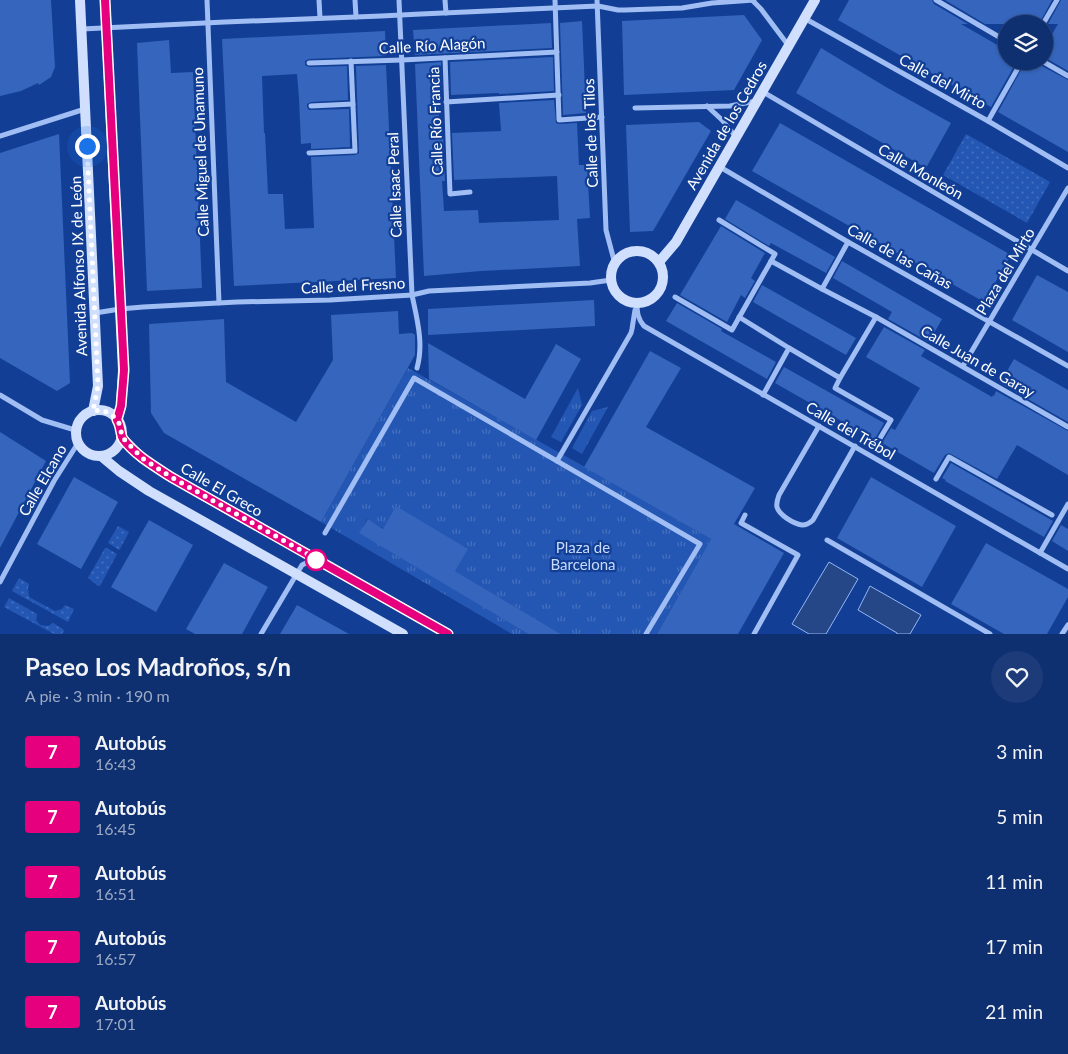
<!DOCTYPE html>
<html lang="es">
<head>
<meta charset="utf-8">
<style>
	:root { --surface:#0e2f70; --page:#1c3b78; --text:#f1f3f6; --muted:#9ba9c3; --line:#2e4a83 }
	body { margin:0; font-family:Lato,sans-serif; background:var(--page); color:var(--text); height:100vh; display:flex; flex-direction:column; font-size:19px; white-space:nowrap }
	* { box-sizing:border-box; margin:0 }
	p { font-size:16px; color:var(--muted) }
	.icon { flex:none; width:28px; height:28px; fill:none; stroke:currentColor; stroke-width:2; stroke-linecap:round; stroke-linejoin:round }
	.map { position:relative; height:634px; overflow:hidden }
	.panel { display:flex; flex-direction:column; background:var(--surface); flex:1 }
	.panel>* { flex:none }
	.badge { padding:0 10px; border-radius:4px; font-size:18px; line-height:32px }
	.tools { position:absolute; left:998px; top:15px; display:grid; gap:10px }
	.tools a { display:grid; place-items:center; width:55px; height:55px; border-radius:50%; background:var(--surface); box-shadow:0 1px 4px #0004,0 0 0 1px var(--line); font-size:25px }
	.you { position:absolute; width:25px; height:25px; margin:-12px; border:4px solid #fff; border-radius:50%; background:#1a73e8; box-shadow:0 0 0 8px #1a73e833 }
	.map>.badge { position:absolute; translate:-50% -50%; box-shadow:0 0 0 2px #fff }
	.round { display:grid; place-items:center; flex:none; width:52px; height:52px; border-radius:26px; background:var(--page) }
	.headline { display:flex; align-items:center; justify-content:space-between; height:85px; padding:0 25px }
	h1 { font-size:24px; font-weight:700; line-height:38px }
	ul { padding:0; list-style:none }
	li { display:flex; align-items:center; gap:15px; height:65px; padding:0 25px }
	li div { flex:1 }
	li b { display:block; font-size:19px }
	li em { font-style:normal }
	li .badge { min-width:55px; font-weight:700; text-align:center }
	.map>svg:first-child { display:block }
	.grass { fill:url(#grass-tufts) }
	.garden { fill:url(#garden-dots) }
	.water { fill:#254687; stroke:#92b7f6 }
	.building { fill:#3565bc }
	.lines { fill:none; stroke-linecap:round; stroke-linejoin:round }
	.street { stroke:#a0bef3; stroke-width:5 }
	.secondary { stroke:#d0dffd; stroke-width:10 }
	.line-casing { stroke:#fff; stroke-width:11 }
	.line { stroke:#e6007e; stroke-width:8 }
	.walk { stroke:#fff; stroke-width:5; stroke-dasharray:0 9 }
	.stop-dot { fill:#fff; stroke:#e6007e; stroke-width:2.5 }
	.labels { text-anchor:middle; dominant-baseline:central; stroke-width:4.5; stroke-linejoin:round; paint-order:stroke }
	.street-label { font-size:15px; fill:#fff; stroke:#123f95 }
	.park-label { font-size:15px; fill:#c8dbfd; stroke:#123f95 }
</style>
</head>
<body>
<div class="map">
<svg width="1068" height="634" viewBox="0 0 1068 634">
	<defs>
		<pattern id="grass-tufts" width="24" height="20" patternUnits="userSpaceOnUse" patternTransform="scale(1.25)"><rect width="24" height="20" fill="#2457b4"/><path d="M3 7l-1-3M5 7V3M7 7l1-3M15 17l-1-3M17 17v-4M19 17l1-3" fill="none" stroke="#4570bf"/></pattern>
		<pattern id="garden-dots" width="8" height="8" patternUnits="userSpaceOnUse" patternTransform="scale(1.25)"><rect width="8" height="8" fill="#2457b4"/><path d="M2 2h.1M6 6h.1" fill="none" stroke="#4570bf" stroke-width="1.8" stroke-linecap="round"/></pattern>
	</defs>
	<rect width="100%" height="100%" fill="#123f95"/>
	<!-- grass -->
	<g class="grass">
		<path d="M408,368L628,491L711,539L657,634H561L367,519L360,533L528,634H512L321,522Z"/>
		<path d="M578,388L582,405L561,442L551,437Z"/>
		<path d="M608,407L582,454L572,448L592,411Z"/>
	</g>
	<!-- garden -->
	<g class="garden">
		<path d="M966,134L1050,182L1027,223L943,175Z"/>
		<path d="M118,526L129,532L120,549L119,550L108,543Z"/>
		<path d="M105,548H107L117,554L100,586H98L88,578Z"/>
		<path d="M19,578L29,584L28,588L29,597L55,611L62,609L65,605L74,609L68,622L12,591Z"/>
		<path d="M9,598L37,614L36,620L40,625L48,626L53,623L63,629L64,631L62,634H54L4,607Z"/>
	</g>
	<!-- water -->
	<g class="water">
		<path d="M829,562L858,579L826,634H809L792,624Z"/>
		<path d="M870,586L921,615L910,634H897V633L858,610Z"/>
	</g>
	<!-- building -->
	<g class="building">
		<path d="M0,0H51L55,67L51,77L39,85L38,83L21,91L0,96Z"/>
		<path d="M849,0H932L934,4L968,24H961L1006,50V61H1017L991,107L838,20Z"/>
		<path d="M945,0H1052L1039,24H985Z"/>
		<path d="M1061,0H1068V71L1044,57V48L1058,24H1048Z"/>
		<path d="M744,15L762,40L734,90L624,95L622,21Z"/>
		<path d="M582,21L586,113L563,115L560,23Z"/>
		<path d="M551,23L552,48L415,55L413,30Z"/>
		<path d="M385,31L386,56L309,59L305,61V65L309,67L347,66L348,100L311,102L307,104V107L309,110H311L349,109L350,147L311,149V143L301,144L299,98L297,74L262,76L264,133H265L268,194H283L285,229L314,228L311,157L355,155L359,153L356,66L386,65L396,278L234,286L222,39Z"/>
		<path d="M169,40L171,73L193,72L202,288L147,291L137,43Z"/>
		<path d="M821,48L886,87L951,123L926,168L796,93Z"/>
		<path d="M553,57L554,91L499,94V93L451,95L450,62Z"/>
		<path d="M1026,61H1038L1040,65L1068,80V152L998,112Z"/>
		<path d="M441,62L442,96H438L440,134H443L445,181H442L444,211L478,210L479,223L559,220L557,176L454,180L452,133L501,131L499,103L554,100L556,123L559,124L577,123L579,165H587L590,218L577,219L580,266L481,271L424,276L415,64Z"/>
		<path d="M699,122L711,131L653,231L630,232L626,125Z"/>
		<path d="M780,123L1011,255L984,302L752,171Z"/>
		<path d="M59,134L70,383L57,391L0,358V153Z"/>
		<path d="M736,200L835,257L826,273L771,243L769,246L725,219Z"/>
		<path d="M721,226L765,253L751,278L755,281L745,298L741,295L727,322L680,295Z"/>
		<path d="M842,261L942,319L929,342L888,319L892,312L833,278Z"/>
		<path d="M1037,275L1068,292V352L1012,320Z"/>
		<path d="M762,285L856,338L846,355L753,302Z"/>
		<path d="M594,300L595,326L428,335V309Z"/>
		<path d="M677,303L722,329L721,331L776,362L767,379L666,321Z"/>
		<path d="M398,311L399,334L412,333L415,335V355L321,522L164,433L151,413L149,324L224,319L226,382L296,422L333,360L331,315Z"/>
		<path d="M884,327L925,350L921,356L992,397L993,395L994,396L996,391L1068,431V475L1017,445L997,479L949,453L945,455L934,473L882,443L891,428L895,430L920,388L866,357Z"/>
		<path d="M428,343L525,399L556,344L581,359L536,440L429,379Z"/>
		<path d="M650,351L681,368L646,427L755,488L734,524L784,553L738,634H657L711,539L584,467Z"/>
		<path d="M1014,359L1068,390V422L1000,383Z"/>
		<path d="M784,367L884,423L875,439L874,438L873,439L775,383Z"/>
		<path d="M0,432L46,461L0,548Z"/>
		<path d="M951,463L1053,521L1044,537L945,481L946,480L942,478Z"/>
		<path d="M74,477L118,502L81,569L37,544Z"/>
		<path d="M871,477L956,526L922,587L837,538Z"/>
		<path d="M396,506L468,549L455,571L561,634H528L359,533L368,519L383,529Z"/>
		<path d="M149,520L193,545L156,612L111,587Z"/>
		<path d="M1061,525L1068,529V551L1052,541Z"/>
		<path d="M986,543L1068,589V597L1047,634H1004L951,604Z"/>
		<path d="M224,563L268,587L242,634H195L186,629Z"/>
		<path d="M297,605L320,618L349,634H280Z"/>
	</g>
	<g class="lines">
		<!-- street -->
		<g class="street">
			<path d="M207,0L219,303"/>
			<path d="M319,0L320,18"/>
			<path d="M355,0L356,17"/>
			<path d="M399,0L412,295C417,319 424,344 417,368"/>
			<path d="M445,0L446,13"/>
			<path d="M555,0L559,120L602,117"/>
			<path d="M597,0L606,230L615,264"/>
			<path d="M752,0L761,9L788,45"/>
			<path d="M936,0L1006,41"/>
			<path d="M804,18L988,121L1068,168"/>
			<path d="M1043,24L1057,0"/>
			<path d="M82,29L225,22L381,16L421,14L598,6L618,10H625L682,8L712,3L754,0"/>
			<path d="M445,58L450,194L470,192"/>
			<path d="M1042,61L1068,76"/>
			<path d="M309,63L402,60L557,52"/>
			<path d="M763,92L1068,271"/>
			<path d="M446,102L559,95"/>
			<path d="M311,106L353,104"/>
			<path d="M707,106L722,120L736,137"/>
			<path d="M635,108L730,106L756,101"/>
			<path d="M988,121L1022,61"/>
			<path d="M0,136L85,109"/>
			<path d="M309,153L355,151L351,61"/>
			<path d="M720,167L848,242L1068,366"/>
			<path d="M771,261L822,289L876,317L1068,427"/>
			<path d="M822,289L848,242"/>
			<path d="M675,297L732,330L775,254L719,220"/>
			<path d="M637,303C637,313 638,319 644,326L1068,569"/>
			<path d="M95,313L120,309L143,307L237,302L330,300L412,295L429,291L590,283L611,280"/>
			<path d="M739,317L789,348L763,395"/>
			<path d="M789,348L840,378L835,388L891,420L876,445"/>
			<path d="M963,366L1068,188"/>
			<path d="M840,378L876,317"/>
			<path d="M0,395L42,420L75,430"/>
			<path d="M819,426L779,495C778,498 776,503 777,507C779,515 794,524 802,525C807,525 810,523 813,520L855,446"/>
			<path d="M557,461L631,333L632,329L635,310"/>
			<path d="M936,479L949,457L1052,515"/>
			<path d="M745,515L741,523L798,555L754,634"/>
			<path d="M325,533L414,378L700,544L646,634"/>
			<path d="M827,540L990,634"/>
			<path d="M1040,553L1068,504"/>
			<path d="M0,582L54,481L78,443"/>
			<path d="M261,634L302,565L314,559"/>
			<path d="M1062,634L1068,625"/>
		</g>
		<!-- secondary -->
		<g class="secondary">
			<path d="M80,0L98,386L93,411"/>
			<path d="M105,0L123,370L121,406L117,420"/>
			<circle cx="637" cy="277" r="26"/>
			<path d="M659,262L676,242L815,0"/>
			<circle cx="99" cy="433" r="23"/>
			<path d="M121,437L142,458L171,477L448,634"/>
			<path d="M101,456L119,471L149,491L403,634"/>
		</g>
	</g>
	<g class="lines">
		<defs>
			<path id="line" d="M105,0L124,370L121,406L117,420C121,426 120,434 123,439C135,455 154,466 171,477L448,634"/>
		</defs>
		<!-- line casing -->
		<use href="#line" class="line-casing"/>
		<!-- line -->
		<use href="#line" class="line"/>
		<!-- walk -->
		<path class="walk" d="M87,146L98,386L93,411L102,410L111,414L117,420L120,425L122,437L142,458L171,477L318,560H316"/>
	</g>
	<!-- markers -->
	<circle class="stop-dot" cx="316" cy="560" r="10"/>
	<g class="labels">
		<!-- street labels -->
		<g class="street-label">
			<text transform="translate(432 45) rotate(-3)">Calle Río Alagón</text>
			<text transform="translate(943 81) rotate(29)">Calle del Mirto</text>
			<text transform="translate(435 121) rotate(-92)">Calle Río Francia</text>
			<text transform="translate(726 125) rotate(-60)">Avenida de los Cedros</text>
			<text transform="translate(590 133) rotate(-92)">Calle de los Tilos</text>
			<text transform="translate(200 152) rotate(-92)">Calle Miguel de Unamuno</text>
			<text transform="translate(921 171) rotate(30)">Calle Monleón</text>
			<text transform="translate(394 185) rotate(-92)">Calle Isaac Peral</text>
			<text transform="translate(900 256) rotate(29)">Calle de las Cañas</text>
			<text transform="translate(78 266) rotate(-92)">Avenida Alfonso IX de León</text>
			<text transform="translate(1005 271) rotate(-59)">Plaza del Mirto</text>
			<text transform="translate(353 285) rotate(-3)">Calle del Fresno</text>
			<text transform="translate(978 361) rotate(30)">Calle Juan de Garay</text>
			<text transform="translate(851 430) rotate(30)">Calle del Trébol</text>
			<text transform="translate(42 480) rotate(-60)">Calle Elcano</text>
			<text transform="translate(222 489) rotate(30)">Calle El Greco</text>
		</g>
		<!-- park labels -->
		<g class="park-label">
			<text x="583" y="547">Plaza de<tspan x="583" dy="17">Barcelona</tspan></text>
		</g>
	</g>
</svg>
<div class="tools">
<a><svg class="icon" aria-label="layers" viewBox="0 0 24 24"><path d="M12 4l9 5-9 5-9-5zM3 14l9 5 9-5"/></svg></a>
</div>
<div class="you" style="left:87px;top:146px"></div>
</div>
<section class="panel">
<div class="headline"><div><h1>Paseo Los Madroños, s/n</h1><p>A pie · 3 min · 190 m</p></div><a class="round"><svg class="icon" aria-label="heart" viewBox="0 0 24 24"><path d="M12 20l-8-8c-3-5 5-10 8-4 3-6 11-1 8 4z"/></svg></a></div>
<ul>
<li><span class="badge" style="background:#e6007e;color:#fff">7</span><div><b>Autobús</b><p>16:43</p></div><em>3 min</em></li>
<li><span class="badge" style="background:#e6007e;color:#fff">7</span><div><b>Autobús</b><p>16:45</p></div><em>5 min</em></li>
<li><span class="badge" style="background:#e6007e;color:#fff">7</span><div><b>Autobús</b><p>16:51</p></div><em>11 min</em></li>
<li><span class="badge" style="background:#e6007e;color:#fff">7</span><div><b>Autobús</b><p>16:57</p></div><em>17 min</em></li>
<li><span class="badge" style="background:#e6007e;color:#fff">7</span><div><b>Autobús</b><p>17:01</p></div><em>21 min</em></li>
</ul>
</section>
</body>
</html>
